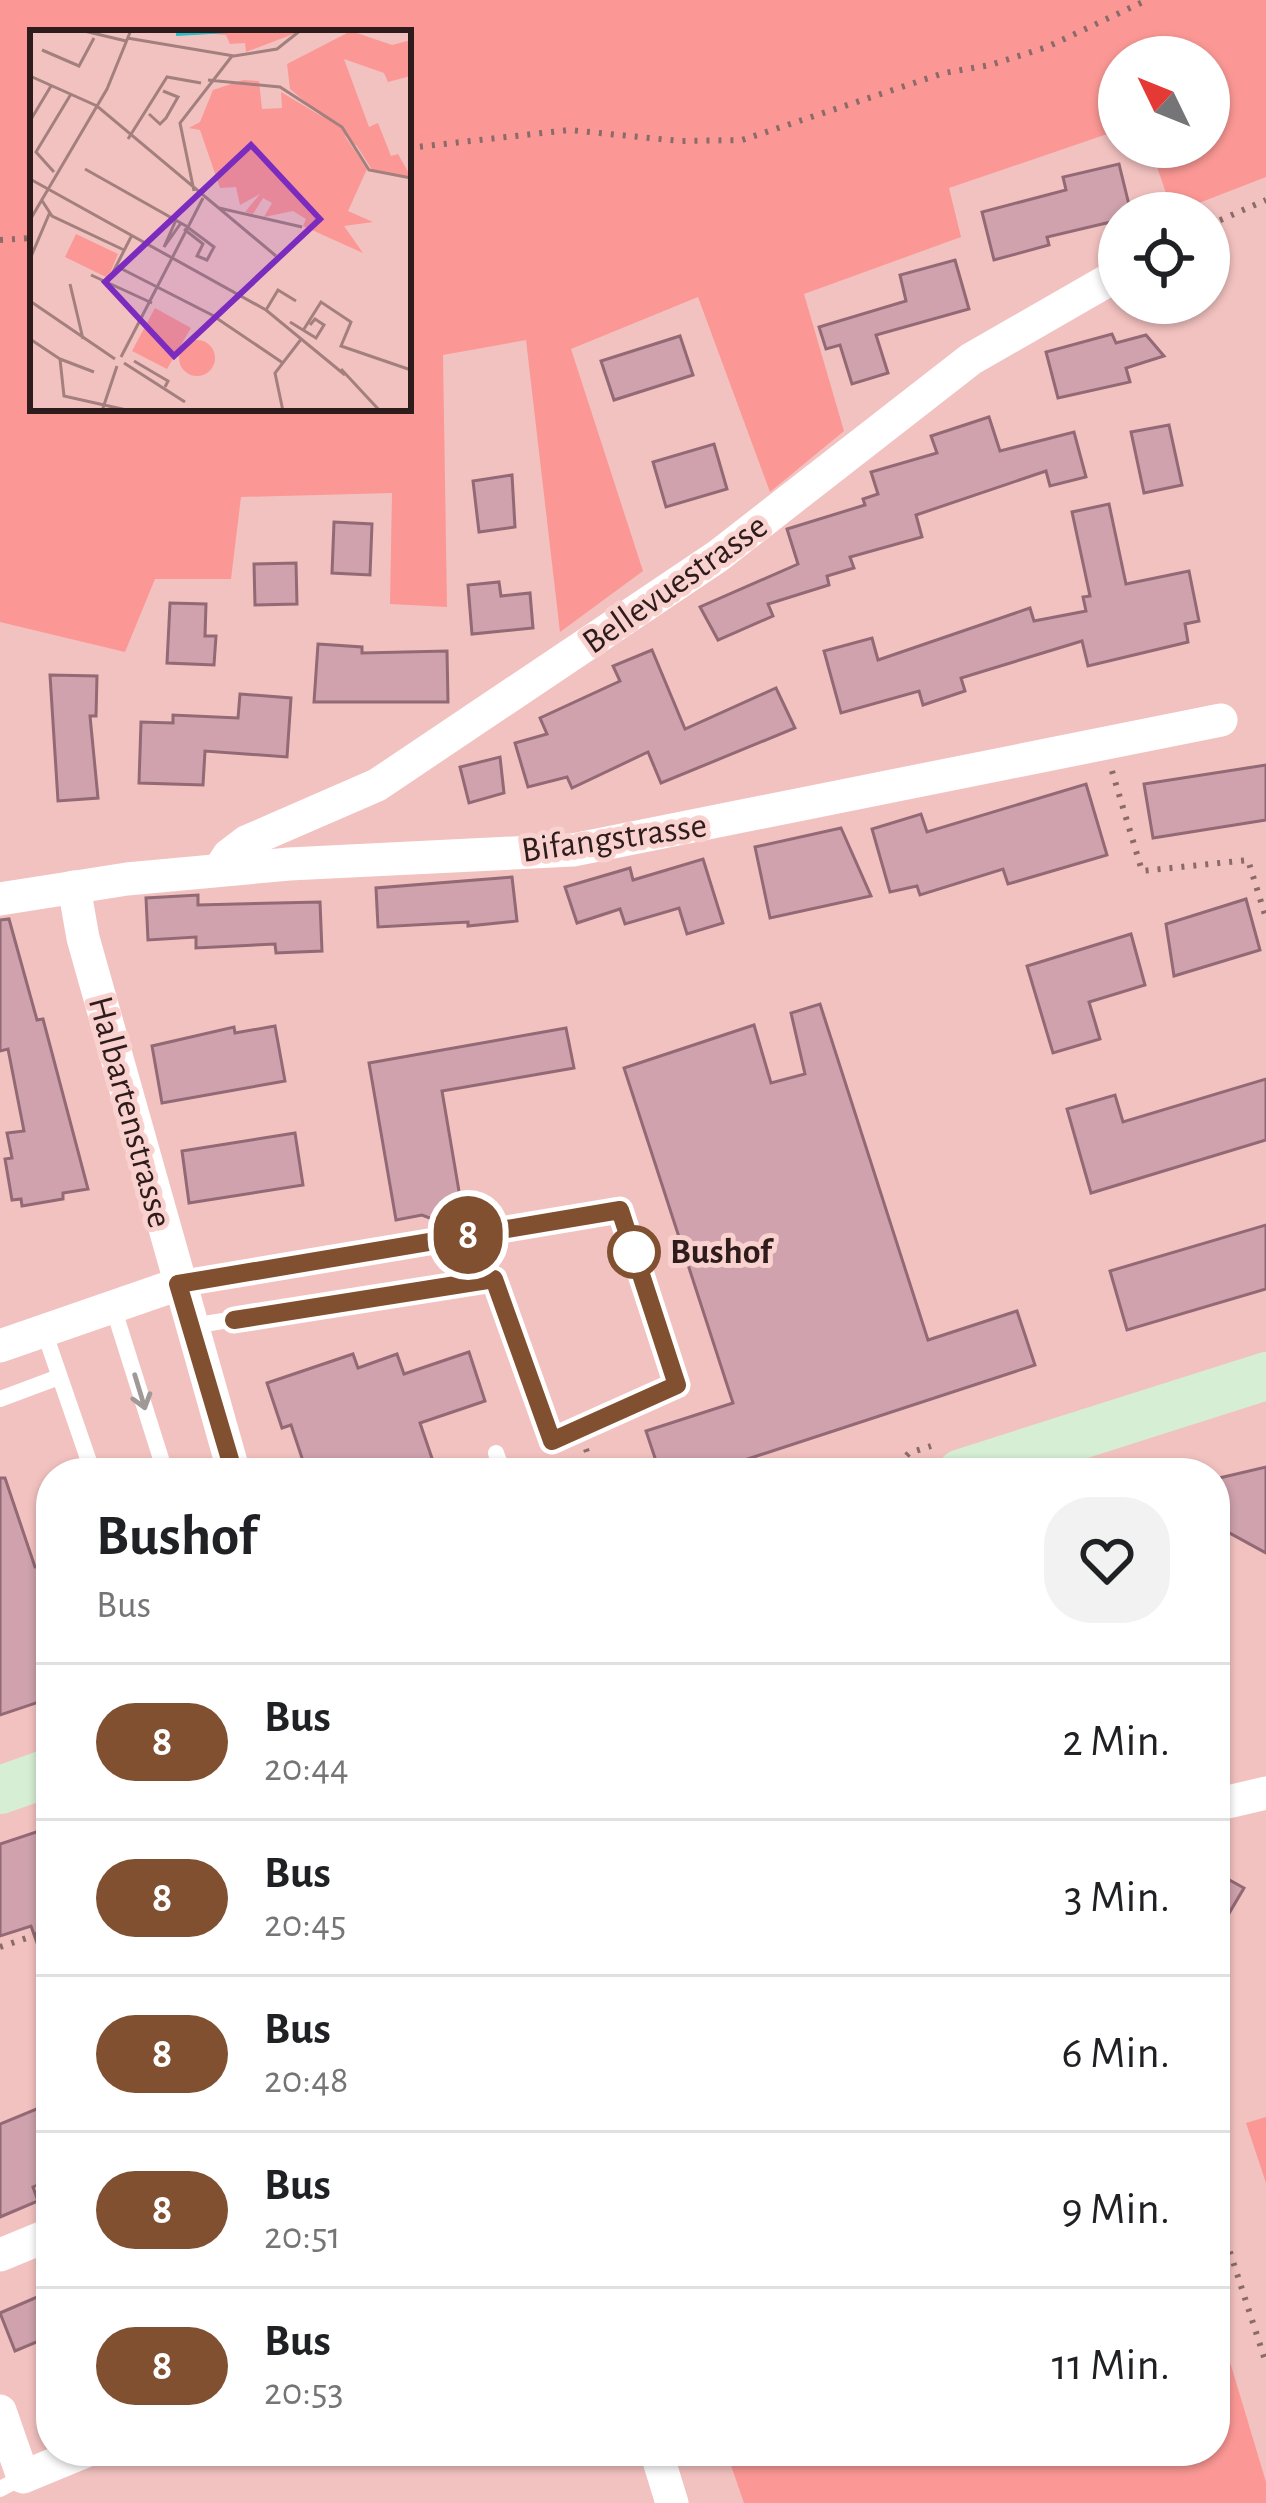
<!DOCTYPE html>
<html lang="de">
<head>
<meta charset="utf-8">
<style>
	:root { --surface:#fff; --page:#f2f2f2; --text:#202124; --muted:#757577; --line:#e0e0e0 }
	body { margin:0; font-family:"Alegreya Sans",sans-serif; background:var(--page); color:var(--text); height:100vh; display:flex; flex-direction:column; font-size:45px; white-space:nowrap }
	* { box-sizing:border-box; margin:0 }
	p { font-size:39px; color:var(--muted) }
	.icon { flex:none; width:66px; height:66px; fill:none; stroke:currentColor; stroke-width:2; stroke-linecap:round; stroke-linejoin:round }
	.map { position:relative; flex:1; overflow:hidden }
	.sheet { position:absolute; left:36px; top:1458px; width:1194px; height:1008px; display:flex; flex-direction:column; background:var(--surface); border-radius:48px; box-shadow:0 3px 9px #0004 }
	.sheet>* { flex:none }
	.badge { padding:0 24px; border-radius:39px; font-size:42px; line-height:78px }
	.needle { width:78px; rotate:313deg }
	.tools { position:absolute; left:1098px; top:36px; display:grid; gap:24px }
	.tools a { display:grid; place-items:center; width:132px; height:132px; border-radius:50%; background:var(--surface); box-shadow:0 3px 9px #0004; font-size:60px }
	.map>.badge { position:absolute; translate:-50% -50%; box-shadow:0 0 0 6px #fff }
	.round { display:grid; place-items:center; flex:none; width:126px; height:126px; border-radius:48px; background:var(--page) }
	.head { display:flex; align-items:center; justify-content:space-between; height:204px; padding:0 60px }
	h1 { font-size:57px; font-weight:700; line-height:90px }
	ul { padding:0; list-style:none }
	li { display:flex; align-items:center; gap:36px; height:156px; padding:0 60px; border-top:3px solid var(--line) }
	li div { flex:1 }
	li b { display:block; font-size:45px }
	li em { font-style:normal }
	li .badge { min-width:132px; font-weight:700; text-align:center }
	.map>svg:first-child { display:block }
	.green { fill:#fb9895; fill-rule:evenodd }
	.building { fill:#cfa2ad; stroke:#926974; stroke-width:3 }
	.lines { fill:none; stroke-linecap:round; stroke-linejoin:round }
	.path { stroke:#8a6b69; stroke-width:6; stroke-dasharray:3 9; stroke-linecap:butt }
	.lane { stroke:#fff; stroke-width:16 }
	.street { stroke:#fff; stroke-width:33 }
	.secondary { stroke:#d6eed4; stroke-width:48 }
	.oneway { stroke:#a09998 }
	.line-casing { stroke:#fff; stroke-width:27 }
	.line { stroke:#805030; stroke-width:18 }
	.stop-dot { fill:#fff; stroke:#805030; stroke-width:6 }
	.labels { text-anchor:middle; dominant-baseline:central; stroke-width:10; stroke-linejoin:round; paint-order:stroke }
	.street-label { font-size:36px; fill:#2d1c1b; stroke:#f9d2d0 }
	.stop-label { font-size:36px; font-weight:bold; fill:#2d1c1b; stroke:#f9d2d0; text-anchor:start }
	.inset-river { fill:none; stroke:#24c1cb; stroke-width:6 }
	.inset-road { fill:none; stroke:#a3807e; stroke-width:3 }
	.view { fill:#7b2cbf; fill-opacity:0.15; stroke:#7b2cbf; stroke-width:6 }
	.inset-edge { fill:none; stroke:#2d1c1b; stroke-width:6 }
</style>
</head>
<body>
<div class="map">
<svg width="1266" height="2503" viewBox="0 0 1266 2503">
	<rect width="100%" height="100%" fill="#f2c2c0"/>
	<!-- green -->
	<g class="green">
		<path d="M0,0H1266V177L1173,213L1150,147H1209V57H1119V130L949,188L961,237L804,294L844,431L770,492L698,297L571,349L643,571L560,632L526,340L443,355L447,607L390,604L392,493L241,497L231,579H155L125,652L0,622ZM33,33H408V408H33Z"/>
		<path d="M1266,2117V2183L1246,2123Z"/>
		<path d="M1215,2312L1266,2482V2503H744L726,2451H1215Z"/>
	</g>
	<!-- building -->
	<g class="building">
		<path d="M1119,164L1131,213H1119V220L1047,237L1049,245L994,260L982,212L1066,190L1063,177Z"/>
		<path d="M955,260L969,309L876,335L888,373L852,384L840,345L826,349L819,327L906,301L900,275Z"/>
		<path d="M1112,334L1116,343L1146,335L1164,356L1126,368L1130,382L1058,398L1046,352Z"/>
		<path d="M680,336L693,375L614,400L601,361Z"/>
		<path d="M989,417L1000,451L1074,432L1086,477L1050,486L1046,471L916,515L922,537L850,557L854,568L827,576L829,585L768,604L773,616L718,640L700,607L798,564L787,529L865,505L863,499L878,494L871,472L937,453L931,436Z"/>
		<path d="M1169,425L1182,485L1144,493L1131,432Z"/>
		<path d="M714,444L727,489L666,507L653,462Z"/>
		<path d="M512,475L515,527L479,532L473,481Z"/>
		<path d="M1109,504L1126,584L1189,571L1199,621L1185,624L1188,642L1088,666L1082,641L961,678L965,691L923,705L919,691L841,713L824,651L872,638L878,660L1030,608L1034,621L1086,611L1083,597L1090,596L1072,512Z"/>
		<path d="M334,522L372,524L370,575L332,573Z"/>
		<path d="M296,563L297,604L255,605L254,564Z"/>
		<path d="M499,582L501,596L530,593L533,628L472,634L468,585Z"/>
		<path d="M170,603L206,604L205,636H216L214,665L167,663Z"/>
		<path d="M318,644L362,647V653L447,651L448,702H314Z"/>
		<path d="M652,650L685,729L776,688L795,728L661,783L648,752L572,788L567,777L528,787L515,743L547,734L540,718L620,681L613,666Z"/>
		<path d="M50,675L97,676L96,716H90L98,798L58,801Z"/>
		<path d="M240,694L291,698L287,757L205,751L203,785L139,783L141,722L173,723V715L238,718Z"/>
		<path d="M500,757L504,793L469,803L460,767Z"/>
		<path d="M1266,765V820L1153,838L1144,784Z"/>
		<path d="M1086,784L1107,855L1008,884L1003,869L920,895L917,886L890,892L872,829L921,814L927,832Z"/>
		<path d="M841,828L871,896L770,918L755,847Z"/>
		<path d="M703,859L723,923L687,934L679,908L625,924L620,909L577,923L565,887L630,868L633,880Z"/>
		<path d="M512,877L517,921L468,926V922L378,927L376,888Z"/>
		<path d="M198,895V905L320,902L322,951L276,953L275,944L196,948V937L148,940L146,898Z"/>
		<path d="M1246,899L1260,950L1174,976L1166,924Z"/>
		<path d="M9,919L37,1020L43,1019L88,1189L63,1193V1199L22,1206L21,1199L12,1200L5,1159L12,1158L7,1133L24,1131L8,1049L0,1051V920Z"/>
		<path d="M1131,934L1145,985L1089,1002L1100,1039L1053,1053L1027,966Z"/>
		<path d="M820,1004L928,1340L1017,1311L1035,1365L705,1473H660L646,1431L733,1403L624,1068L754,1025L771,1083L805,1074L791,1013Z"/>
		<path d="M275,1026L285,1081L162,1103L152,1046L234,1027L235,1033Z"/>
		<path d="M566,1028L574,1068L442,1091L462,1209L445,1211L435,1220L422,1215L396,1220L369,1063Z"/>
		<path d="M1266,1079V1140L1091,1193L1067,1109L1115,1095L1123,1122Z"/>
		<path d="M295,1133L303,1185L189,1203L182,1151Z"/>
		<path d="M1266,1225V1289L1127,1330L1110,1271Z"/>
		<path d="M469,1352L485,1401L420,1423L437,1473H307L291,1425L282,1428L267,1383L353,1354L358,1368L397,1354L404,1374Z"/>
		<path d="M1266,1467V1553L1215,1525V1479Z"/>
		<path d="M0,1478H5L35,1567L51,1562V1698L0,1715Z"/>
		<path d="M51,1827V1970L47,1971L31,1926L0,1936V1844Z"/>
		<path d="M1215,1872L1244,1888L1215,1937Z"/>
		<path d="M51,2103V2179L33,2187L38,2201L0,2217V2124Z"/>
		<path d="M51,2291V2336L15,2351L0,2313Z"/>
	</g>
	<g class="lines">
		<!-- path -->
		<g class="path">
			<path d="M408,148L569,130L680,141L742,140L944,73L990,65L1047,47L1147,0"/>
			<path d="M1209,225L1266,200"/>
			<path d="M0,240L33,238"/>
			<path d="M1112,771L1142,871L1248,860L1266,918"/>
			<path d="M586,1449L594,1473"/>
			<path d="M890,1473L909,1453L931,1446"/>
			<path d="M0,1947L51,1930"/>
			<path d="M1215,2206L1266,2363"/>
		</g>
		<!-- lane -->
		<g class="lane">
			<path d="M179,1284L620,1210L677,1385L552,1440L494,1279L191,1326"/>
			<path d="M113,1307L162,1462L172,1473"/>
			<path d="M44,1331L93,1473"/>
			<path d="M0,1399L59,1377"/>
			<path d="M496,1453L503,1473"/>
			<path d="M0,2489L23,2477"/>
		</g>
		<!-- street -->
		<g class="street">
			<path d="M219,870L229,855L246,842L377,785L718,556L971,359L1119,274"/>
			<path d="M74,887L83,938L234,1473"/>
			<path d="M0,899L127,879L289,864L573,850L1221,720"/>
			<path d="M0,1346L179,1284"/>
			<path d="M1215,1805L1266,1793"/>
			<path d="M0,2255L51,2234"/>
			<path d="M0,2411L23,2477L86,2451"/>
			<path d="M656,2451L672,2503"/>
		</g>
		<!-- secondary -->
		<g class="secondary">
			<path d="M961,1473L1266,1376"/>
			<path d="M0,1790L51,1772"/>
		</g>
	</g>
	<!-- one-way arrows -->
	<defs><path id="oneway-shaft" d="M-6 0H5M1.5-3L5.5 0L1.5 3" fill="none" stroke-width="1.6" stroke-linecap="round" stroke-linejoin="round" transform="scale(3)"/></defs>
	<use class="oneway" href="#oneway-shaft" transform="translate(140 1392) rotate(73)"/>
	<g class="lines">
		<defs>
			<path id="line" d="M234,1473L178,1284L620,1210L677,1385L552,1441L494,1279L234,1320"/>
		</defs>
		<!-- line casing -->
		<use href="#line" class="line-casing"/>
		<!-- line -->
		<use href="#line" class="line"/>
	</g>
	<!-- markers -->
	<circle class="stop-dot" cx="634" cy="1252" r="24"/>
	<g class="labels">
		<!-- street labels -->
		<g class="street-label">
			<text transform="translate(675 584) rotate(-35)">Bellevuestrasse</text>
			<text transform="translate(614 838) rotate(-8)">Bifangstrasse</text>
			<text transform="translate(130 1112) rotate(75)">Halbartenstrasse</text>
		</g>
		<!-- stop labels -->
		<g class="stop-label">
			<text x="670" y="1252">Bushof</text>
		</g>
	</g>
	<!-- overview -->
	<g transform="translate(30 30)">
		<rect width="381" height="381" fill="#f2c2c0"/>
		<path d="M133,0H264L266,3L216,22L215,13L200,14L196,5ZM321,1L362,15L381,10V46L358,52L354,43L314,29L339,97L348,93L361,126L368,124L381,147L342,140L327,116L260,59L257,34ZM213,50L229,51L232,79L252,78L251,62L308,96L337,139L318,181L343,192L314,196L333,223L273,196L276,189L263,181L234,187L242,173L233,168L223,184L215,182L230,164L210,175L206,157L190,158L170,100L159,98L170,92L183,60ZM46,204L88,224L78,248L35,227ZM125,278L161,298L137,339L102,321ZM149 328a18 18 0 1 1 36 0a18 18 0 1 1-36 0Z" fill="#fb9895"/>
		<path class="inset-river" d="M146,3L198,0"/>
		<path class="inset-road" d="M50,0L96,11M97,8L204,26L247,19L271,0M12,20L49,36L64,8M0,46L67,76L246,226M178,50L250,57L312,97L339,140L381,148M119,84L130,94L136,88L148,67L133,61M0,91L21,56M98,109L137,47L171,53M55,139L156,196L184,217L177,230L167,226L173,214L154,199M24,142L6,122L41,64M0,149L236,280L315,345M164,161L150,93L202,26M11,169L22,186L94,220M189,178L272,197M0,190L77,59L101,0M146,190L134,217L151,193M0,229L20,182M86,236L182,285L253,333M61,245L122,273M78,252L102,205M40,254L53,309M0,271L85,329M236,280L248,260L266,271M260,292L286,308L294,295L285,289L280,295M274,299L291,272L321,292L311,316L381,340M0,309L30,329L34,366L101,381M91,327L173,168M30,329L64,342M104,331L138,351L135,357M94,333L155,372M311,339L350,381M72,381L87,336M253,381L245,343L272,308"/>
		<path class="view" d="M221,115L290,189L144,326L75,252Z"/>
		<rect width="381" height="381" class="inset-edge"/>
	</g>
</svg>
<div class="tools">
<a><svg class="needle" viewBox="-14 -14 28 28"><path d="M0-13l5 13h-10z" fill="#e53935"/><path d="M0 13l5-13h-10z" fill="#757577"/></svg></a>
<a><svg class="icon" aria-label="locate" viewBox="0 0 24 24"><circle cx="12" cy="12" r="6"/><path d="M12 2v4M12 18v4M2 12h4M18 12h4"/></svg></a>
</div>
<b class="badge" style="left:468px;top:1235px;background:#805030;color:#fff">8</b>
<section class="sheet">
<div class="head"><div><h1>Bushof</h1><p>Bus</p></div><a class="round"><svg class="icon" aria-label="heart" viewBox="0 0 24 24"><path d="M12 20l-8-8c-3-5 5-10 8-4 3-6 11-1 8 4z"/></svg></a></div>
<ul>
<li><span class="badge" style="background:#805030;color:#fff">8</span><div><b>Bus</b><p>20:44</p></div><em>2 Min.</em></li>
<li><span class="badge" style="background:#805030;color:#fff">8</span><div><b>Bus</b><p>20:45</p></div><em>3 Min.</em></li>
<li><span class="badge" style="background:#805030;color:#fff">8</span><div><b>Bus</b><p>20:48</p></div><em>6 Min.</em></li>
<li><span class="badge" style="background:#805030;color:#fff">8</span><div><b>Bus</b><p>20:51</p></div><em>9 Min.</em></li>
<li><span class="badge" style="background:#805030;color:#fff">8</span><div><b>Bus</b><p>20:53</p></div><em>11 Min.</em></li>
</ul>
</section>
</div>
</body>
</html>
